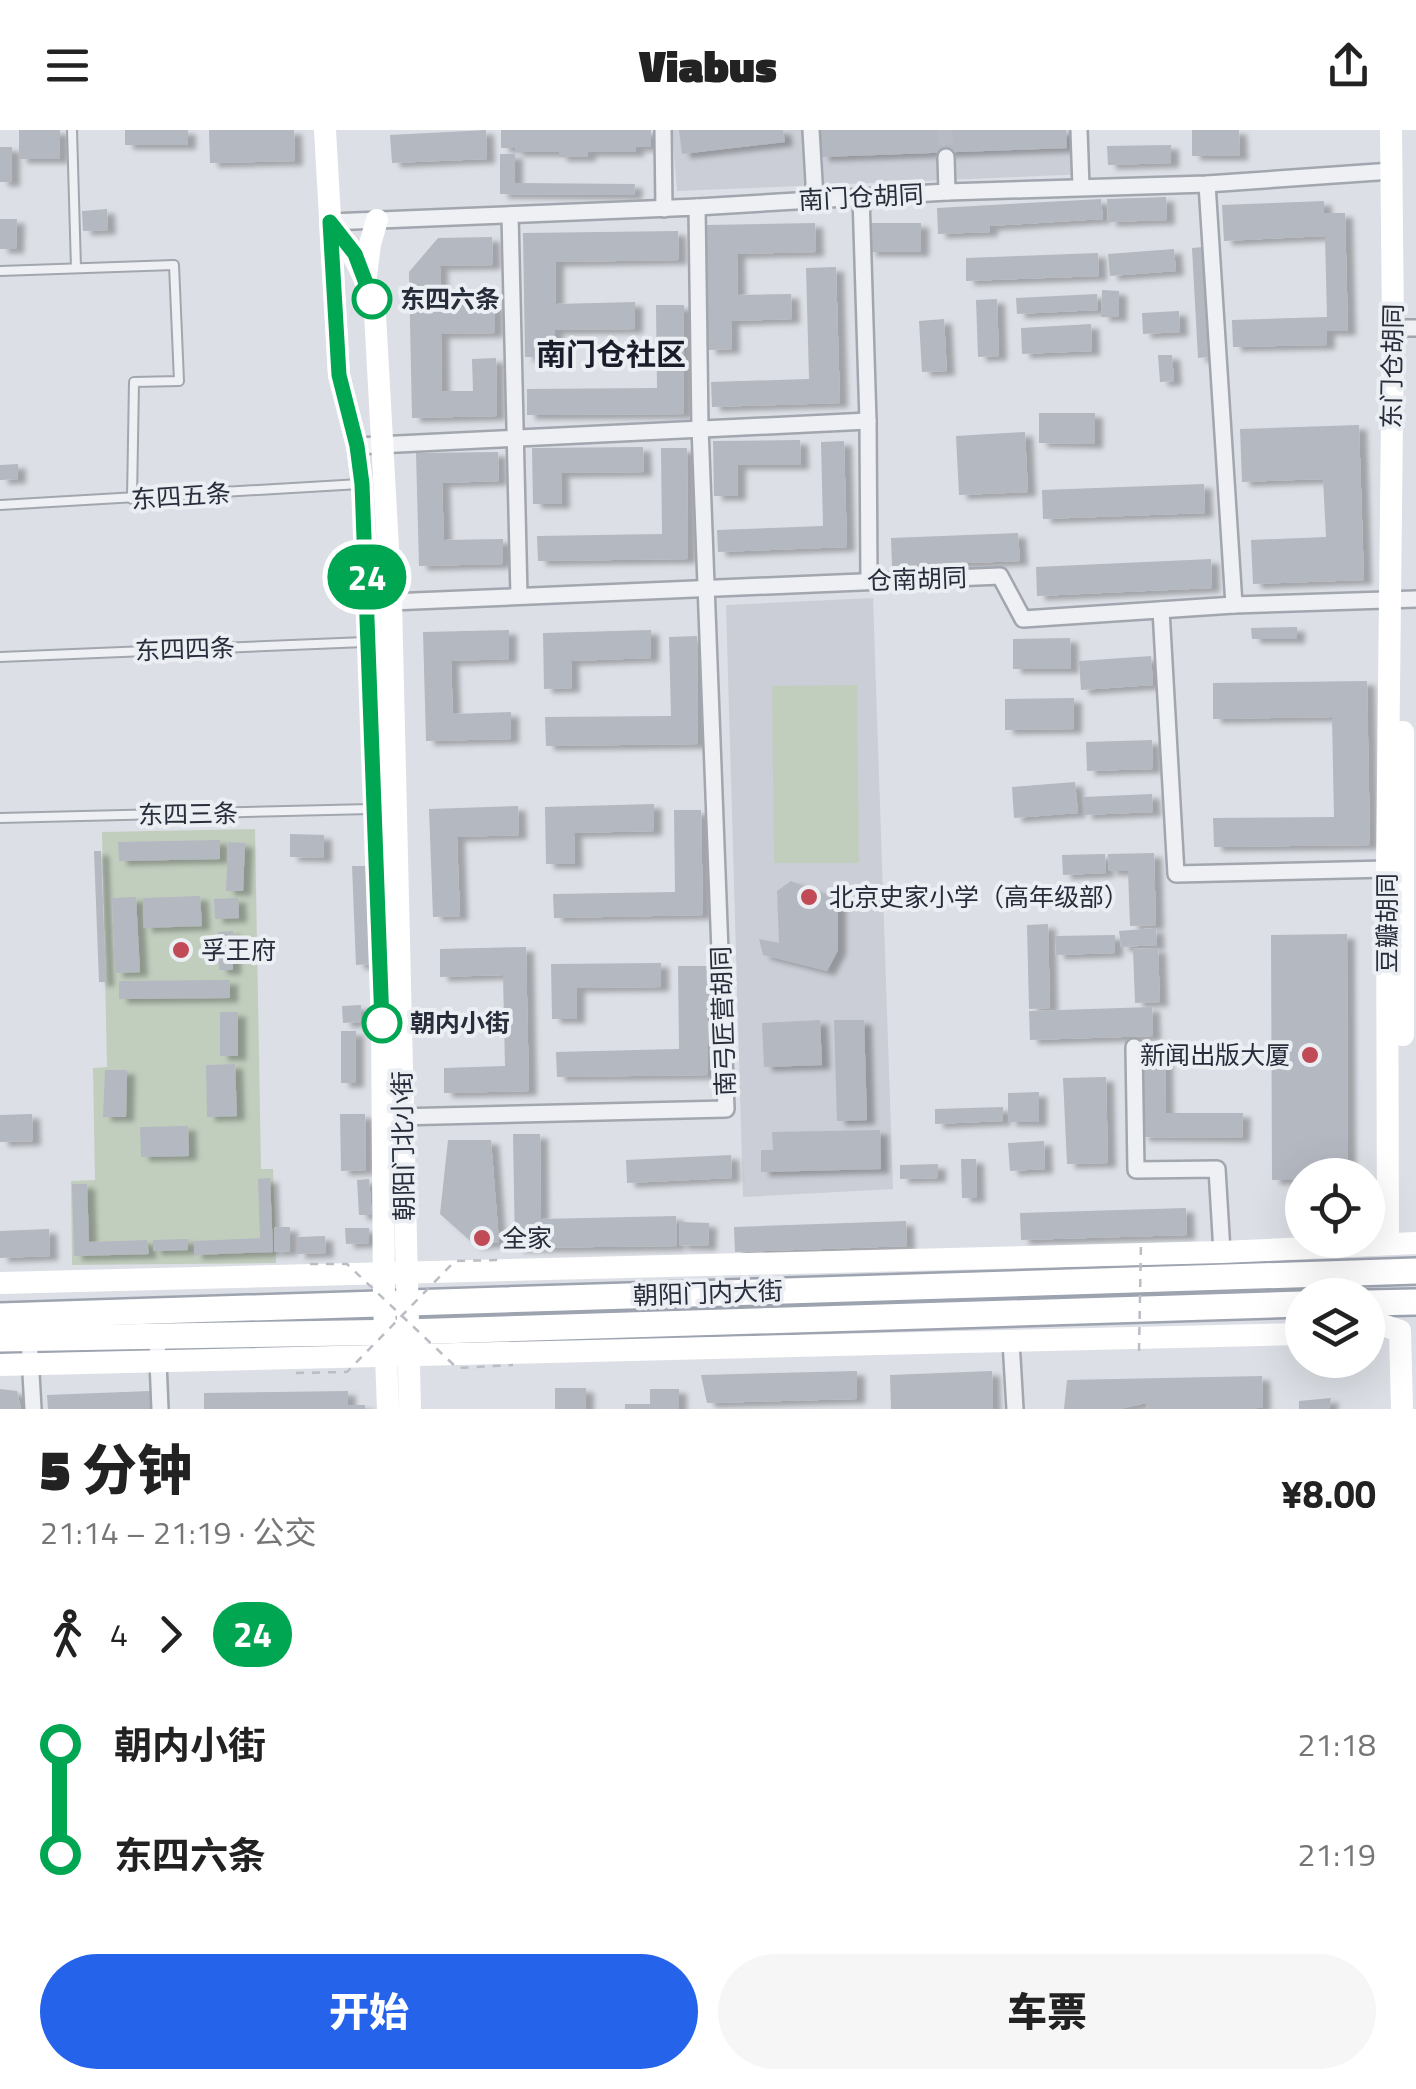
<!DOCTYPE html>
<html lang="zh">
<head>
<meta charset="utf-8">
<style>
	:root { --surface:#fff; --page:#f6f6f6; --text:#222; --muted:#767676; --accent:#2563eb }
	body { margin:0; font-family:"Titillium Web","Noto Sans SC",sans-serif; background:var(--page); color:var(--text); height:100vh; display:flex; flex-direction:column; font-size:38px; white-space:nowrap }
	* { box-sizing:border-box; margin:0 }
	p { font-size:32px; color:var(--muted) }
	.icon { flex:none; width:55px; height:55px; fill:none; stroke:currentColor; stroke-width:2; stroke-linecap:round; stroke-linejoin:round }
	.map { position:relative; height:1279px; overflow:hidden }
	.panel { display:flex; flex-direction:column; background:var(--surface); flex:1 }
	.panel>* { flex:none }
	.badge { padding:0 20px; border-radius:32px; font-size:35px; line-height:65px }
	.controls { position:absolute; left:1285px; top:1028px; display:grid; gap:20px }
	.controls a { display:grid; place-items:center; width:100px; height:100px; border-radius:50%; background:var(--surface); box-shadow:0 10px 40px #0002; font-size:50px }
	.map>.badge { position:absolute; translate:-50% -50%; box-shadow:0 0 0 5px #fff }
	.legs { display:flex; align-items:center; gap:15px; height:110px; padding:0 40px; font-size:32px }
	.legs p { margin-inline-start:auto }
	.overview { display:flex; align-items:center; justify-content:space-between; height:170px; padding:0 40px }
	h1 { font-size:55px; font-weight:800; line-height:75px }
	.primary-button { display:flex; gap:20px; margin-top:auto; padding:20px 40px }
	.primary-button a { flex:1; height:115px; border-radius:60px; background:var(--accent); color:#fff; font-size:40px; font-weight:800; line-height:115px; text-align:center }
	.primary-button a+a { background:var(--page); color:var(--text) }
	ul { padding:0 40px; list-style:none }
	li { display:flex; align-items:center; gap:35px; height:110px; font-size:38px }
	li i { display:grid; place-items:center; width:15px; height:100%; margin:0 12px; background:currentColor }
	li i::after { content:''; width:25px; height:25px; margin:-12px; border:8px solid; border-radius:50%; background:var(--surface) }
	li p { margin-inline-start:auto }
	li:first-child i { background:linear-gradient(#0000 50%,currentColor 0) }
	li:last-child i { background:linear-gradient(currentColor 50%,#0000 0) }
	header { display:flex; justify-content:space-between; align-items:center; height:130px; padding:0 40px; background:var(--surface); font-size:45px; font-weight:800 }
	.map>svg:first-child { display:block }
	.built { fill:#cbced6 }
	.green { fill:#c1cebe }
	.building { fill:#b4b8c1; filter:url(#shadow) }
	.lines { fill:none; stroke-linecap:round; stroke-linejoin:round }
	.street-tunnel { stroke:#b8bbc3; stroke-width:15; stroke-dasharray:15 8; stroke-linecap:butt }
	.lane-casing { stroke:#a2a6ae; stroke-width:12 }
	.street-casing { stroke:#a2a6ae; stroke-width:20 }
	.primary-casing { stroke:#9da3af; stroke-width:30 }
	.lane { stroke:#eef0f4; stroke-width:8 }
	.street { stroke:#eef0f4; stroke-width:15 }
	.secondary { stroke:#fff; stroke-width:22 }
	.primary { stroke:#fff; stroke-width:25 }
	.path-bridge { stroke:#babdc4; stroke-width:2.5; stroke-dasharray:8 8; stroke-linecap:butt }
	.line-1-casing { stroke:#fff; stroke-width:22 }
	.line-1 { stroke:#00a651; stroke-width:15 }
	.stop-1-dot { fill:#fff; stroke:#00a651; stroke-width:5 }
	.poi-dot { fill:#c04b56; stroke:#ebeef3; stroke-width:4 }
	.labels { text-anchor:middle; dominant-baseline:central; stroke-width:8; stroke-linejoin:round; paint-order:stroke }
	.street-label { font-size:25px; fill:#272d3a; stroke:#ebeef3 }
	.stop-label { font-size:25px; font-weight:bold; fill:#272d3a; stroke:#ebeef3; text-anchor:start }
	.poi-label { font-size:25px; fill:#272d3a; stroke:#ebeef3; text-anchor:start }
	.quarter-label { font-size:30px; font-weight:bold; fill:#1a1e2a; stroke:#ebeef3 }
</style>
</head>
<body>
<header><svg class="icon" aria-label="menu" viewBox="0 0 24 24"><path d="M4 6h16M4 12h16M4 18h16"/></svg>Viabus<svg class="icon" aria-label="share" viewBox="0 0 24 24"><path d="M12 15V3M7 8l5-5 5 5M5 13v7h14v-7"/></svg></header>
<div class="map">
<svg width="1416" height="1279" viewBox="0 0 1416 1279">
	<defs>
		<filter id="shadow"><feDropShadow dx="8" dy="4.5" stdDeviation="2.5" flood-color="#0004"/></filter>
	</defs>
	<rect width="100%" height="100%" fill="#dcdfe5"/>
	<!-- built -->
	<g class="built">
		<path d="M672,0H1088V44L677,61Z"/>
		<path d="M873,468L893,1059L743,1067L726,475Z"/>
	</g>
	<!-- green -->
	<g class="green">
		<path d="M857,555L859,733H774L772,556Z"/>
		<path d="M255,699L261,1039H273L276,1133L72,1135L71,1051L95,1050L93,938L107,937L102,702Z"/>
	</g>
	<!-- building -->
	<g class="building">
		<rect x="19" y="0" width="41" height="29"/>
		<rect x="125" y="0" width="63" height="15"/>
		<path d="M209,0H294L295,31L210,33Z"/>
		<path d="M486,0L487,29L392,33L390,5Z"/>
		<path d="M501,0H651V17H636V22H588V27H559V22H515V18H501Z"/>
		<path d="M679,0H783L785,12L682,24Z"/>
		<path d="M820,0H1066L1067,18L821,27Z"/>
		<path d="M1192,0H1239L1240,26H1192Z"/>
		<path d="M1171,15V33L1108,35L1107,16Z"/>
		<rect x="0" y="17" width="12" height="35"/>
		<path d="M500,24H515V53L635,54L634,65L500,64Z"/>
		<path d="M1166,67L1167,90L1108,92L1107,69Z"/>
		<path d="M1101,69L1103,89L990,96V102L938,104L937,78Z"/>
		<path d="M1324,71V83H1345L1348,201H1327V215L1233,217L1232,190L1327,187L1325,106L1224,111L1222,75Z"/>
		<path d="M107,79L108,100L83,101L82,81Z"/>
		<path d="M0,89H17L16,119H0Z"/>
		<path d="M815,93L816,122L737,124L738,165L791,164L792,189L731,191L732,219L708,220L705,95Z"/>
		<rect x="868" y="93" width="53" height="29"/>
		<path d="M678,101L679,130L556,132V174L635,172V199L555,200V227H525L523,103Z"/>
		<path d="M492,107L493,135L440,136L441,174L495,173V203L441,204L442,261H473L472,229L496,228L497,286L412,288L409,142L438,108Z"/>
		<path d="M1203,117L1208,227L1198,228L1192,118Z"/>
		<path d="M1174,119L1176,141L1110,146L1108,124Z"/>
		<path d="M1098,123L1099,146L966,151V128Z"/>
		<path d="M836,137L840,273L712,277L711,252L809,249L806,138Z"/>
		<path d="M1102,160L1119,161V187H1101Z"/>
		<path d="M1097,164L1098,180L1017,184L1016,168Z"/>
		<path d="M997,169L999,226L978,227L976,170Z"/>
		<path d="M656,175H684V284L527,285V259L657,258Z"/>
		<path d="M1179,181L1180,202L1143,204L1142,183Z"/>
		<path d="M944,189L947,241L922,242L919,191Z"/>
		<path d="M1091,194L1092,221L1022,224L1021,198Z"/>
		<path d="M1158,225H1172L1174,251L1160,252Z"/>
		<path d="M1039,283H1095V314L1039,313Z"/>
		<path d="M1359,295L1364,450L1253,454L1251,410L1326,407L1323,349L1242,352L1240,299Z"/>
		<path d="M1025,302L1028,362L959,365L956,306Z"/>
		<path d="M800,310L801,335H738V366H714L713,311Z"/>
		<path d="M844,311L847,417L718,422L717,400L823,396L821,312Z"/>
		<path d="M643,317L644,342L561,343L562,374H533L532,318Z"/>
		<path d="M661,318H687L688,429L538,431L537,406L662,404Z"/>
		<path d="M498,322L499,351L442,353L444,410L503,409V434L419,436L416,323Z"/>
		<path d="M18,334V349L0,350V335Z"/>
		<path d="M1204,354L1205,383L1043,389L1042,360Z"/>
		<path d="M1018,403L1020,431L892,436L891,408Z"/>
		<path d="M1211,429L1212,458L1037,466L1036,437Z"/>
		<path d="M1297,497V509H1252L1251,498Z"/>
		<path d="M509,500V529L451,531L453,584L511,582V609L426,611L423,502Z"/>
		<path d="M651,500V528L571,531L572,558L544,559L543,503Z"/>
		<path d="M697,506L698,614L546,616L545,587L671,586L669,507Z"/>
		<path d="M1070,508L1071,539H1013V509Z"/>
		<path d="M1151,526L1153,555L1081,560L1079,531Z"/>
		<path d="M1367,551L1370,715L1214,717L1213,688L1334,687L1332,587L1213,589V553Z"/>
		<path d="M1074,568V599L1005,600V569Z"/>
		<path d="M1152,610L1153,639L1087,641L1086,612Z"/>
		<path d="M1075,652L1078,683L1014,688L1012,657Z"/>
		<path d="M1152,664L1153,682L1084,685V667Z"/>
		<path d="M654,674V701L574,703L575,734H546L545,677Z"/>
		<path d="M518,676L519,705L457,707L460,786L433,787L429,679Z"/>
		<path d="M674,680H701L703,785L554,788L553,764L675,762Z"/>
		<path d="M290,704L324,705V728L290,727Z"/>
		<path d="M220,710V729L119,731L118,712Z"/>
		<path d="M228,712L245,713L243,761H226Z"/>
		<path d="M94,721H101L106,852H99Z"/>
		<path d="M1154,723L1156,795L1130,796L1128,741H1109L1108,724Z"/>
		<path d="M1105,724L1106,743L1063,745L1062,725Z"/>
		<path d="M352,736H366L370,834L356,835Z"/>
		<path d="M791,751L838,769V820L827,841L763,825L759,809L779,813L777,761Z"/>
		<path d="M200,766L202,796L144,798L143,768Z"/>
		<path d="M136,767L140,842L115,843L112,768Z"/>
		<path d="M238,768L239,788L215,789L214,769Z"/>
		<path d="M1048,794L1050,878L1029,879L1027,795Z"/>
		<path d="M1156,798L1157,815L1121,817L1119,801Z"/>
		<path d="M233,801V840H219L218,802Z"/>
		<path d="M1347,804L1348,1045H1302V1050H1272L1271,805Z"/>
		<path d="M1115,805V823L1056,825L1055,806Z"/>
		<path d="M526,817L529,961L444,963V938L505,936L503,845L440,847V819Z"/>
		<path d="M1158,818L1160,872L1135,873L1133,819Z"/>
		<path d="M661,833V857L577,858V889H552L551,834Z"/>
		<path d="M678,836H707L708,945L557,947L556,922L679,919Z"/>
		<path d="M230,850V868L119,869V851Z"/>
		<path d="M361,875V892L343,893L342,876Z"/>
		<path d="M1152,877L1153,906L1030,910L1029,881Z"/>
		<rect x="220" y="882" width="18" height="44"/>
		<path d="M820,890L822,935L764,937L762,893Z"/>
		<path d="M834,890H864L867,990L837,991Z"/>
		<rect x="341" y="901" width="15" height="52"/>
		<path d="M1165,926L1166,983H1243L1242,1008L1141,1007L1140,927Z"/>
		<path d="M235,934L237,986L207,987L206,935Z"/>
		<path d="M105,940H127L126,987H103Z"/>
		<path d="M1106,947L1108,1033L1067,1034L1063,948Z"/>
		<path d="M1039,962V992H1008V963Z"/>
		<path d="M1003,977V991L935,994V979Z"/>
		<path d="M32,984L33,1011L0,1012V985Z"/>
		<path d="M340,984H365L366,1040L341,1041Z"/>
		<path d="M188,996L189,1026L141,1027L140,997Z"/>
		<path d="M880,1000L881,1039L761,1042V1020H773L772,1002Z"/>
		<path d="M513,1004H540L541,1089L676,1086L677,1116L515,1118Z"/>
		<path d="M448,1010H491L499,1112L475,1115L440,1084Z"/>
		<path d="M1044,1011L1045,1039L1010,1041L1008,1013Z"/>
		<path d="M731,1025L732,1048L627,1053L626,1030Z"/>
		<path d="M961,1029H976L977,1068H962Z"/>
		<path d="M938,1034V1048L900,1049V1035Z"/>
		<path d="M270,1048L273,1122L194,1125V1111L260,1108L258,1049Z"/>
		<path d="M369,1049L372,1085H359L357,1050Z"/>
		<path d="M72,1054H87L89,1112L147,1110L149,1124L74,1126Z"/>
		<path d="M1186,1078L1187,1105L1021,1110L1020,1083Z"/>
		<path d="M906,1091L907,1116L735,1122L734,1097Z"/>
		<path d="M680,1092L709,1093L708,1116L679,1115Z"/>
		<path d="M274,1097H290V1121L274,1122Z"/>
		<path d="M345,1098H369V1113L346,1114Z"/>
		<path d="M49,1099L50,1126L0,1128V1101Z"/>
		<path d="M325,1106L326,1123L297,1124V1107Z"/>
		<path d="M188,1109V1120L153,1121V1110Z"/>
		<path d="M857,1241V1269L707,1273L701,1245Z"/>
		<path d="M992,1241L993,1279H891L890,1245Z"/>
		<path d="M1262,1246L1263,1277L1251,1279H1147L1146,1273L1120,1279H1064L1067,1250Z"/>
		<rect x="555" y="1258" width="31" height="21"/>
		<path d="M0,1259L17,1261L21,1279H0Z"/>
		<path d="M650,1259H679V1279H625V1274H650Z"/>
		<path d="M150,1261L151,1279H48L47,1265Z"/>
		<path d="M348,1261V1275H365V1279H204V1263Z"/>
		<path d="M1331,1268L1329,1279H1299V1271Z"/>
	</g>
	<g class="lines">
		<!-- street-tunnel -->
		<path class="street-tunnel" d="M945,0L946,27"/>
		<defs>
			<g id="lane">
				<path d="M72,0L76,138"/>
				<path d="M0,141L174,135L179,251L134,252L132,369"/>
				<path d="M0,375L360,354"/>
				<path d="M0,527L365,512"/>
				<path d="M0,688L371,679"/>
			</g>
			<g id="street">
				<path d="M663,0L664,79"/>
				<path d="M811,0L815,69"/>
				<path d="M1079,0L1081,57"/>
				<path d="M946,27L947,62"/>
				<path d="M1207,54L1234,475"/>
				<path d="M861,66L868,291L869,451"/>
				<path d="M510,85L519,466"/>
				<path d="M330,92L697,77L947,62L1207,54L1392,41"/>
				<path d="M1406,198H1416"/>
				<path d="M357,316L868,291"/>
				<path d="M391,472L1000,446L1023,489L1234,475L1416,469"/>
				<path d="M1161,480L1176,744L1387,739"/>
				<path d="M1134,917L1136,1040L1217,1039L1222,1122"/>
				<path d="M397,987L726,979L700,297L697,77"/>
				<path d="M157,1207L160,1279"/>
				<path d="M29,1208L33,1279"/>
				<path d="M1011,1211L1015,1279"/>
			</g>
			<g id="primary">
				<path d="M1368,1173L1416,1172"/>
				<path d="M0,1186L1416,1141"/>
				<path d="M0,1209L406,1202L1302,1174"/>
			</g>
		</defs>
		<!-- lane casing -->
		<use href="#lane" class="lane-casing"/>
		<!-- street casing -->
		<use href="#street" class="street-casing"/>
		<!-- primary casing -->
		<use href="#primary" class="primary-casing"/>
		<!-- lane -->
		<use href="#lane" class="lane"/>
		<!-- street -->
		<use href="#street" class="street"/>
		<!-- secondary -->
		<g class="secondary">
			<path d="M325,0L339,245L357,316L362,354L369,474L382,895L384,1173L388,1279"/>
			<path d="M330,92C353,122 367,147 375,184L391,472L410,1279"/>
			<path d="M366,146L370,114L377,90"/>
			<path d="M1403,905V602"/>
			<path d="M1388,1114L1387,739L1393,198L1391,0"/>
			<path d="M0,1153L1222,1122L1416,1113"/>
			<path d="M1368,1190L1400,1201L1402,1279"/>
			<path d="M0,1235L1302,1204"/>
		</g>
		<!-- primary -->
		<use href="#primary" class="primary"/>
		<!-- path-bridge -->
		<g class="path-bridge">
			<path d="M310,1134H347L457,1238L513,1235"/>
			<path d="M1139,1221L1141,1113"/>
			<path d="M296,1243L347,1242L455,1131L503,1130"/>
		</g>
	</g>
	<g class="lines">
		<defs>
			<path id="line-1" d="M372,169L355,124L330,92L339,245L357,316L362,354L382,893"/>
		</defs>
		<!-- line-1 casing -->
		<use href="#line-1" class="line-1-casing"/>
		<!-- line-1 -->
		<use href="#line-1" class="line-1"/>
	</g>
	<!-- markers -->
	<g class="stop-1-dot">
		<circle cx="372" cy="169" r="18"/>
		<circle cx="382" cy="893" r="18"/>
	</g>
	<g class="poi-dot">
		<circle cx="809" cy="767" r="10"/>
		<circle cx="181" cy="820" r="10"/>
		<circle cx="1310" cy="925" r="10"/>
		<circle cx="482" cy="1108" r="10"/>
	</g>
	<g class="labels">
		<!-- street labels -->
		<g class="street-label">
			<text transform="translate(861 67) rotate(-3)">南门仓胡同</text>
			<text transform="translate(1392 236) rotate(-89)">东门仓胡同</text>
			<text transform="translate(181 366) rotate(-4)">东四五条</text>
			<text transform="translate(917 449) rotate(-2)">仓南胡同</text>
			<text transform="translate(185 519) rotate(-2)">东四四条</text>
			<text transform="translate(188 684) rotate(-1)">东四三条</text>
			<text transform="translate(1387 793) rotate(-90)">豆瓣胡同</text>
			<text transform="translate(723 891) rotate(-92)">南弓匠营胡同</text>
			<text transform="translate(403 1016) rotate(-91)">朝阳门北小街</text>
			<text transform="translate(708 1163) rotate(-2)">朝阳门内大街</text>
		</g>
		<!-- stop labels -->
		<g class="stop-label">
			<text x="400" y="169">东四六条</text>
			<text x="410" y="893">朝内小街</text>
		</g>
		<!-- poi labels -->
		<g class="poi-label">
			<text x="829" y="767">北京史家小学（高年级部）</text>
			<text x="201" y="820">孚王府</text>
			<text x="1290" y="925" text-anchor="end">新闻出版大厦</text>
			<text x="502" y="1108">全家</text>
		</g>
		<!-- quarter labels -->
		<g class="quarter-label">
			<text x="611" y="224">南门仓社区</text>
		</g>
	</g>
</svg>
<div class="controls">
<a><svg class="icon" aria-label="locate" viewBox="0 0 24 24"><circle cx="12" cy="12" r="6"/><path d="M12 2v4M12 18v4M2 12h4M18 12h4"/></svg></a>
<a><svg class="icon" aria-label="layers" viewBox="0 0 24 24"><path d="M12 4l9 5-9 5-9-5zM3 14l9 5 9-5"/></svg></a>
</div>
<b class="badge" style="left:367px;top:447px;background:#00a651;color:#fff">24</b>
</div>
<section class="panel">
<div class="overview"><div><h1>5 分钟</h1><p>21:14 – 21:19 · 公交</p></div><b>¥8.00</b></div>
<div class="legs"><svg class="icon" aria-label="walk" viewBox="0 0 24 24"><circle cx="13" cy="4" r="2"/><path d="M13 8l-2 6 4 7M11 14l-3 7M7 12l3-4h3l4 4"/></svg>4<svg class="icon" aria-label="forward" viewBox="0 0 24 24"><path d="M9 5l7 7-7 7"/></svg><b class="badge" style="background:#00a651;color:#fff">24</b></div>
<ul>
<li><i style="color:#00a651"></i><b>朝内小街</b><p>21:18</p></li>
<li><i style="color:#00a651"></i><b>东四六条</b><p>21:19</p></li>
</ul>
<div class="primary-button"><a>开始</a><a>车票</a></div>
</section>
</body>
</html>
